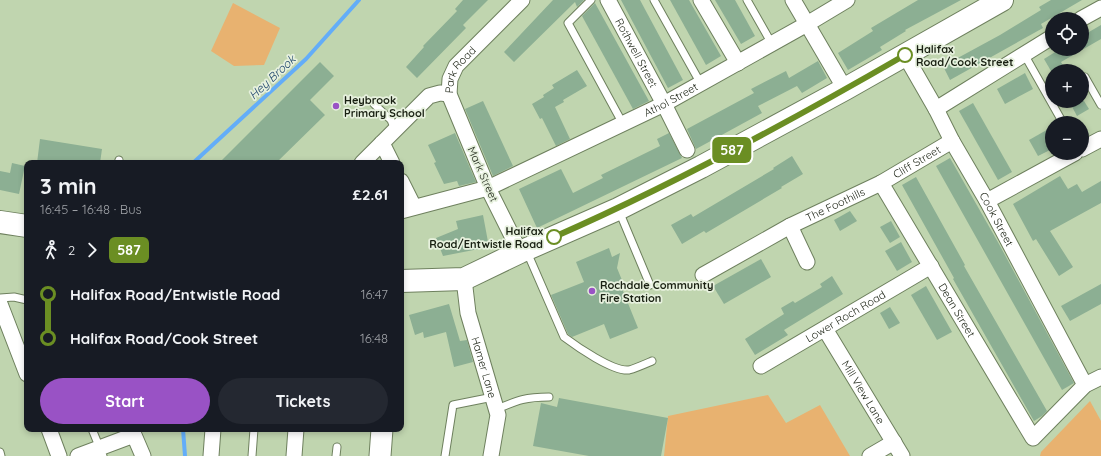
<!DOCTYPE html>
<html lang="en">
<head>
<meta charset="utf-8">
<style>
	:root { --surface:#171b24; --page:#242831; --text:#f1f3f6; --muted:#9ea1a6; --accent:#9952c5 }
	body { margin:0; font-family:Quicksand,sans-serif; background:var(--page); color:var(--text); height:100vh; display:flex; flex-direction:column; font-size:15px; white-space:nowrap }
	* { box-sizing:border-box; margin:0 }
	p { font-size:13px; color:var(--muted) }
	.icon { flex:none; width:22px; height:22px; fill:none; stroke:currentColor; stroke-width:2; stroke-linecap:round; stroke-linejoin:round }
	.map { position:relative; flex:1; overflow:hidden }
	.side { position:absolute; left:24px; top:160px; width:380px; height:272px; display:flex; flex-direction:column; background:var(--surface); border-radius:8px; box-shadow:0 2px 6px #0003 }
	.side>* { flex:none }
	.badge { padding:0 8px; border-radius:6px; font-size:14px; line-height:26px }
	.buttons { position:absolute; left:1045px; top:12px; display:grid; gap:8px }
	.buttons a { display:grid; place-items:center; width:44px; height:44px; border-radius:50%; background:var(--surface); box-shadow:0 2px 6px #0003; font-size:20px }
	.map>.badge { position:absolute; translate:-50% -50%; box-shadow:0 0 0 2px #fff }
	.legs { display:flex; align-items:center; gap:6px; height:44px; padding:0 16px; font-size:13px }
	.legs p { margin-inline-start:auto }
	.headline { display:flex; align-items:center; justify-content:space-between; height:68px; padding:0 16px }
	h1 { font-size:22px; font-weight:700; line-height:30px }
	.primary-button { display:flex; gap:8px; margin-top:auto; padding:8px 16px }
	.primary-button a { flex:1; height:46px; border-radius:24px; background:var(--accent); color:#fff; font-size:16px; font-weight:700; line-height:46px; text-align:center }
	.primary-button a+a { background:var(--page); color:var(--text) }
	ul { padding:0 16px; list-style:none }
	li { display:flex; align-items:center; gap:14px; height:44px; font-size:15px }
	li i { display:grid; place-items:center; width:6px; height:100%; margin:0 5px; background:currentColor }
	li i::after { content:''; width:10px; height:10px; margin:-5px; border:3px solid; border-radius:50%; background:var(--surface) }
	li p { margin-inline-start:auto }
	li:first-child i { background:linear-gradient(#0000 50%,currentColor 0) }
	li:last-child i { background:linear-gradient(currentColor 50%,#0000 0) }
	.map>svg:first-child { display:block }
	.green { fill:#e8b270 }
	.lines { fill:none; stroke-linecap:round; stroke-linejoin:round }
	.stream { stroke:#63adf8; stroke-width:4 }
	.building { fill:#8caf93 }
	.service-casing { stroke:#6e805e; stroke-width:9 }
	.minor-casing { stroke:#6e805e; stroke-width:17 }
	.secondary-casing { stroke:#6e805e; stroke-width:23 }
	.trunk-casing { stroke:#6e805e; stroke-width:24 }
	.service { stroke:#fff; stroke-width:7 }
	.minor { stroke:#fff; stroke-width:15 }
	.secondary { stroke:#fff; stroke-width:21 }
	.trunk { stroke:#fff; stroke-width:22 }
	.line-1-casing { stroke:#fff; stroke-width:9 }
	.line-1 { stroke:#6b8e23; stroke-width:6 }
	.stop-1-dot { fill:#fff; stroke:#6b8e23; stroke-width:2 }
	.poi-dot { fill:#9952c5; stroke:#e7f1de; stroke-width:1.5 }
	.labels { text-anchor:middle; dominant-baseline:central; stroke-width:3.5; stroke-linejoin:round; paint-order:stroke }
	.stop-label { font-size:11px; font-weight:bold; fill:#192012; stroke:#e7f1de; text-anchor:start }
	.street-label { font-size:11px; fill:#192012; stroke:#e7f1de }
	.poi-label { font-size:11px; font-weight:bold; fill:#192012; stroke:#e7f1de; text-anchor:start }
	.water-label { font-size:12px; font-style:italic; fill:#1f466c; stroke:#e7f1de }
</style>
</head>
<body>
<div class="map">
<svg width="1101" height="456" viewBox="0 0 1101 456">
	<rect width="100%" height="100%" fill="#c0d5af"/>
	<!-- green -->
	<g class="green">
		<path d="M233,3L280,28L264,65L234,66L211,51Z"/>
		<path d="M768,395L786,423L820,405L850,456H664L668,416Z"/>
		<path d="M1090,401L1101,421V456H1040L1041,452Z"/>
	</g>
	<g class="lines">
		<!-- stream -->
		<g class="stream">
			<path d="M193,163L306,59L359,0"/>
			<path d="M183,429L185,456"/>
		</g>
	</g>
	<!-- building -->
	<g class="building">
		<path d="M463,0H488L463,25L466,28L417,78L406,67L424,47L423,46L457,11L455,9Z"/>
		<path d="M553,0H584L577,7L575,2L514,62L504,52Z"/>
		<path d="M621,0H640L683,80L668,88Z"/>
		<path d="M670,0H689L721,56L706,65Z"/>
		<path d="M715,0H735L755,36L741,44Z"/>
		<path d="M918,0H961L905,30L906,31L880,47L882,50L848,70L838,53L873,31L871,28Z"/>
		<path d="M1051,0H1082L1041,24L1043,28L950,80L943,66L1000,35L1041,10L1039,7Z"/>
		<path d="M595,3L649,101L633,109L582,16Z"/>
		<path d="M1101,25V39L1061,62L1066,71H1051L1044,59L1060,49H1082V36Z"/>
		<path d="M818,61L827,78L802,93L797,86L758,106L762,113L696,149L687,129L754,93L751,89L786,71L789,78Z"/>
		<path d="M320,62L334,76L310,100L325,115L276,163H219Z"/>
		<path d="M577,70L587,86L563,100L564,102L555,107L570,139L556,146L542,118L540,119L532,104L544,97L543,95L554,88L552,85Z"/>
		<path d="M1025,73L1033,89L1005,104L997,89Z"/>
		<path d="M483,101L513,166L493,176L465,109Z"/>
		<path d="M1069,101H1084L1089,109L1077,116Z"/>
		<path d="M973,103L1012,172L998,180L959,111Z"/>
		<path d="M1052,127V149L1038,156L1029,140Z"/>
		<path d="M455,133L476,182L459,186L457,181L444,184L434,163L436,162L428,145Z"/>
		<path d="M669,133L682,158L537,228L519,189L561,169L573,193L603,178L601,175L660,146L657,139Z"/>
		<path d="M40,139L102,149L100,163H37Z"/>
		<path d="M792,156L803,174L781,187L782,188L706,233L704,231L682,244L671,225L691,214L693,217L774,169L773,168Z"/>
		<path d="M950,158L999,244L1074,383L1062,390L936,166Z"/>
		<path d="M12,163L25,166L19,194L0,190V171L10,173Z"/>
		<path d="M1060,176L1068,189L1077,184L1082,192L1101,181V203L1050,231L1073,267L1059,276L1036,239L1033,241L1013,204Z"/>
		<path d="M916,177L965,265L964,266L1047,411L1042,416L1034,421L953,279L954,278L902,185Z"/>
		<path d="M850,211L857,221L840,231L834,220Z"/>
		<path d="M483,215L489,247L443,256L436,238L458,229L456,221Z"/>
		<path d="M891,221L900,237L890,243L880,227Z"/>
		<path d="M901,242L912,262L897,271L885,251Z"/>
		<path d="M609,248L612,257L620,253L617,268L624,285L621,286L638,328L610,339L604,324L572,337L568,334L551,295L584,282L576,262Z"/>
		<path d="M761,259L771,277L724,304L713,286Z"/>
		<path d="M832,276L843,294L784,330L788,335L755,355L745,339L784,314L781,308L793,301L795,303L822,287L820,284Z"/>
		<path d="M1101,284V304L1070,321L1061,306Z"/>
		<path d="M926,286L952,332L937,340L911,295Z"/>
		<path d="M449,304L460,341L467,340L473,362L454,367L446,332L424,338L423,332L415,335L409,315Z"/>
		<path d="M890,307L900,323L889,329L880,313Z"/>
		<path d="M559,398L668,418L661,456H589L533,446L541,403L557,407Z"/>
	</g>
	<g class="lines">
		<defs>
			<g id="service">
				<path d="M591,0L568,23L623,124"/>
				<path d="M654,0L701,84"/>
				<path d="M747,0L772,44"/>
				<path d="M1024,54L1063,123"/>
				<path d="M1085,77L1101,105"/>
				<path d="M374,104L391,120L395,130"/>
				<path d="M118,163L119,160"/>
				<path d="M619,211L650,285"/>
				<path d="M527,252L564,337C576,346 613,372 629,370C636,368 645,364 652,361"/>
				<path d="M0,298L14,297L27,300"/>
				<path d="M497,409C518,400 526,397 549,397"/>
				<path d="M92,429L103,456"/>
				<path d="M0,452L1,456"/>
				<path d="M252,456L254,429"/>
				<path d="M336,456L337,447"/>
				<path d="M445,456L453,405L493,397"/>
			</g>
			<g id="minor">
				<path id="s1" d="M608,0L664,104L687,150"/>
				<path d="M701,0L738,63"/>
				<path d="M793,0L845,89"/>
				<path d="M1081,19L1101,8"/>
				<path id="s2" d="M905,55L936,109L952,141L987,201L1085,385"/>
				<path d="M936,109L1052,37"/>
				<path d="M382,143L392,163"/>
				<path d="M1082,149L1101,139"/>
				<path d="M362,163L429,96L440,93L449,94"/>
				<path d="M401,181L414,207"/>
				<path id="s3" d="M881,183L1033,438L1085,385L1101,377"/>
				<path d="M987,201L1075,153"/>
				<path id="s4" d="M401,211L488,188L664,104L807,24L847,0"/>
				<path d="M790,226L807,262"/>
				<path id="s5" d="M520,252L488,188L449,94L450,79L456,66L522,0"/>
				<path id="s6" d="M703,275L790,226L881,183L952,141"/>
				<path id="s7" d="M464,279L468,313L498,415L491,456"/>
				<path d="M0,304L27,374"/>
				<path id="s8" d="M825,329L902,456"/>
				<path id="s9" d="M761,366L931,266"/>
				<path d="M49,429L59,456"/>
				<path d="M78,456L134,435L143,456"/>
				<path d="M211,456L213,429"/>
				<path d="M294,456L296,429"/>
				<path d="M870,456L894,442"/>
			</g>
			<path id="secondary" d="M380,456L382,429"/>
			<g id="trunk">
				<path d="M0,222L27,226"/>
				<path d="M401,281L464,279L520,252L618,209L701,167L845,89L1002,0"/>
			</g>
		</defs>
		<!-- service casing -->
		<use href="#service" class="service-casing"/>
		<!-- minor casing -->
		<use href="#minor" class="minor-casing"/>
		<!-- secondary casing -->
		<use href="#secondary" class="secondary-casing"/>
		<!-- trunk casing -->
		<use href="#trunk" class="trunk-casing"/>
		<!-- service -->
		<use href="#service" class="service"/>
		<!-- minor -->
		<use href="#minor" class="minor"/>
		<!-- secondary -->
		<use href="#secondary" class="secondary"/>
		<!-- trunk -->
		<use href="#trunk" class="trunk"/>
	</g>
	<g class="lines">
		<defs>
			<path id="line-1" d="M554,237C675,184 791,121 905,55"/>
		</defs>
		<!-- line-1 casing -->
		<use href="#line-1" class="line-1-casing"/>
		<!-- line-1 -->
		<use href="#line-1" class="line-1"/>
	</g>
	<!-- markers -->
	<g class="stop-1-dot">
		<circle cx="905" cy="55" r="7"/>
		<circle cx="554" cy="237" r="7"/>
	</g>
	<g class="poi-dot">
		<circle cx="336" cy="106" r="4"/>
		<circle cx="592" cy="291" r="4"/>
	</g>
	<g class="labels">
		<!-- stop labels -->
		<g class="stop-label">
			<text x="916" y="49">Halifax<tspan x="916" dy="13">Road/Cook Street</tspan></text>
			<text x="543" y="231" text-anchor="end">Halifax<tspan x="543" dy="13">Road/Entwistle Road</tspan></text>
		</g>
		<!-- street labels -->
		<g class="street-label">
			<text stroke="none"><textPath href="#s1" startOffset="60">Rothwell Street</textPath></text>
			<text stroke="none"><textPath href="#s5" startOffset="201">Park Road</textPath></text>
			<text stroke="none"><textPath href="#s4" startOffset="293">Athol Street</textPath></text>
			<text stroke="none"><textPath href="#s6" startOffset="242">Cliff Street</textPath></text>
			<text transform="translate(483 174) rotate(66)">Mark Street</text>
			<text stroke="none"><textPath href="#s6" startOffset="150">The Foothills</textPath></text>
			<text stroke="none"><textPath href="#s2" startOffset="188">Cook Street</textPath></text>
			<text stroke="none"><textPath href="#s3" startOffset="148">Dean Street</textPath></text>
			<text stroke="none"><textPath href="#s9" startOffset="98">Lower Roch Road</textPath></text>
			<text stroke="none"><textPath href="#s7" startOffset="91">Hamer Lane</textPath></text>
			<text stroke="none"><textPath href="#s8" startOffset="74">Mill View Lane</textPath></text>
		</g>
		<!-- poi labels -->
		<g class="poi-label">
			<text x="344" y="100">Heybrook<tspan x="344" dy="13">Primary School</tspan></text>
			<text x="600" y="285">Rochdale Community<tspan x="600" dy="13">Fire Station</tspan></text>
		</g>
		<!-- water labels -->
		<g class="water-label">
			<text transform="translate(272 77) rotate(-43)">Hey Brook</text>
		</g>
	</g>
</svg>
<div class="buttons">
<a><svg class="icon" aria-label="locate" viewBox="0 0 24 24"><circle cx="12" cy="12" r="6"/><path d="M12 2v4M12 18v4M2 12h4M18 12h4"/></svg></a>
<a>+</a>
<a>−</a>
</div>
<b class="badge" style="left:732px;top:150px;background:#6b8e23;color:#fff">587</b>
<section class="side">
<div class="headline"><div><h1>3 min</h1><p>16:45 – 16:48 · Bus</p></div><b>£2.61</b></div>
<div class="legs"><svg class="icon" aria-label="walk" viewBox="0 0 24 24"><circle cx="13" cy="4" r="2"/><path d="M13 8l-2 6 4 7M11 14l-3 7M7 12l3-4h3l4 4"/></svg>2<svg class="icon" aria-label="forward" viewBox="0 0 24 24"><path d="M9 5l7 7-7 7"/></svg><b class="badge" style="background:#6b8e23;color:#fff">587</b></div>
<ul>
<li><i style="color:#6b8e23"></i><b>Halifax Road/Entwistle Road</b><p>16:47</p></li>
<li><i style="color:#6b8e23"></i><b>Halifax Road/Cook Street</b><p>16:48</p></li>
</ul>
<div class="primary-button"><a>Start</a><a>Tickets</a></div>
</section>
</div>
</body>
</html>
